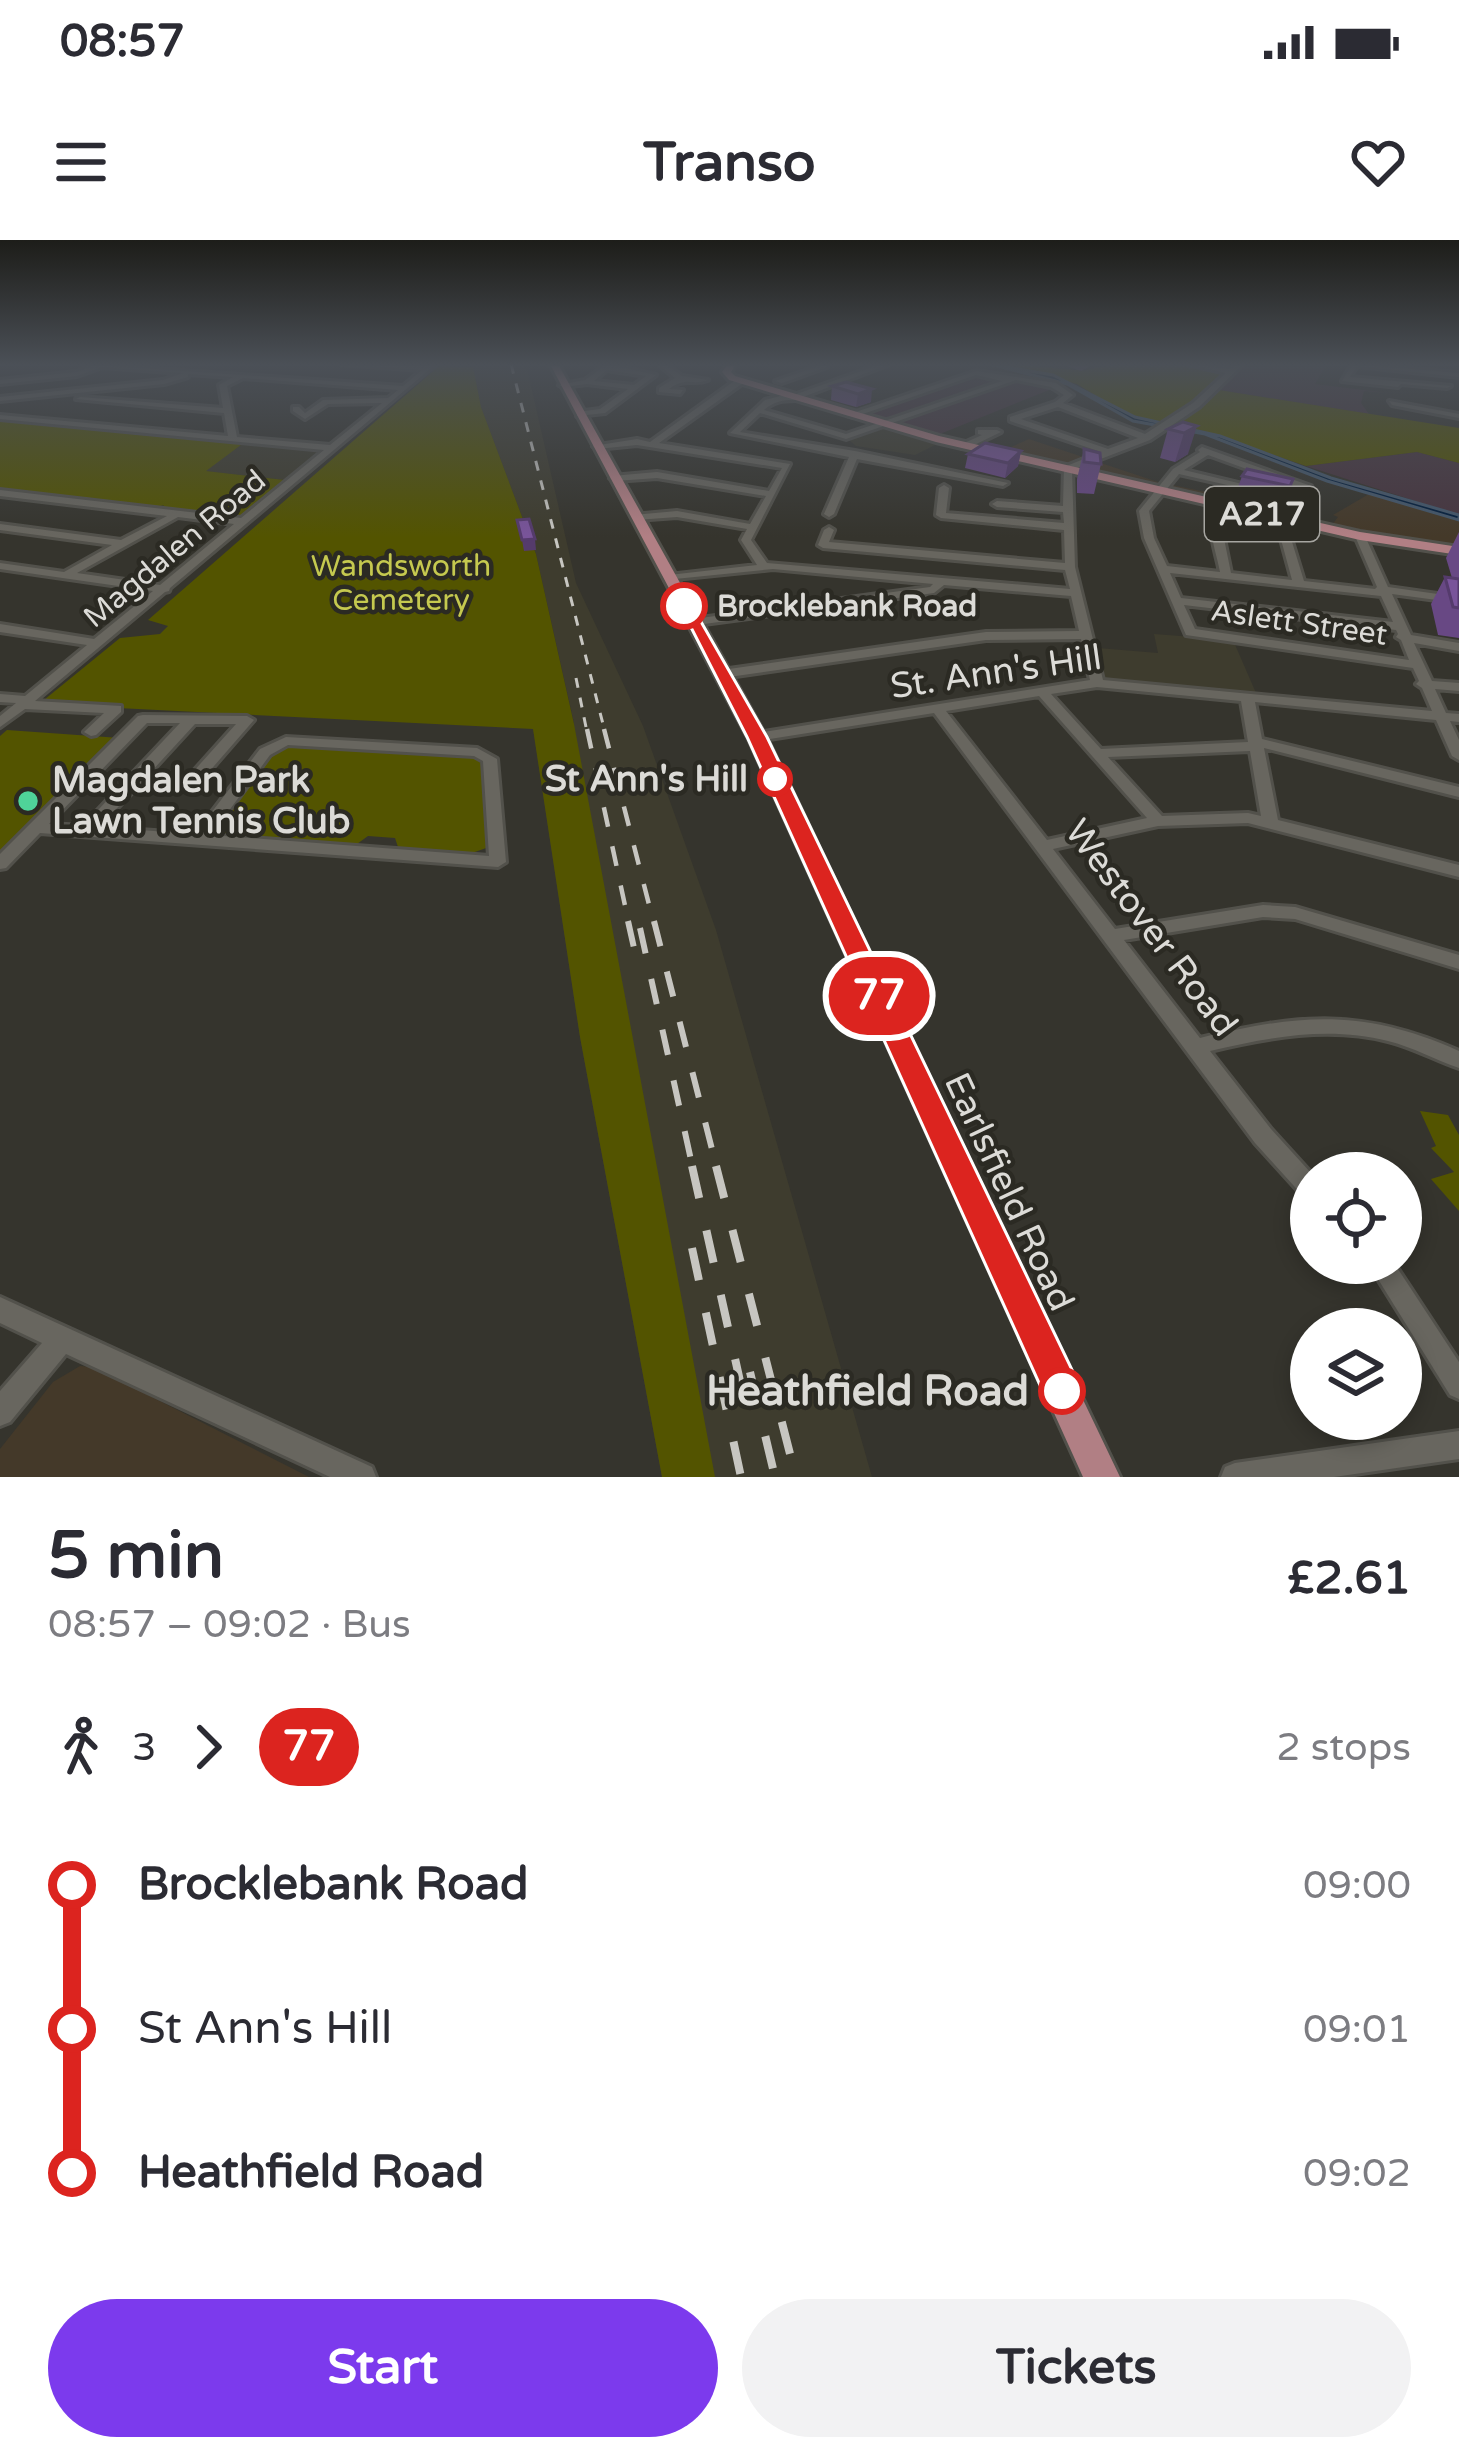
<!DOCTYPE html>
<html lang="en">
<head>
<meta charset="utf-8">
<style>
	:root { --surface:#fff; --page:#f2f2f3; --text:#2b2b33; --muted:#7c7c81; --accent:#7c3aed }
	body { margin:0; font-family:"Varela Round",sans-serif; background:var(--page); color:var(--text); height:100vh; display:flex; flex-direction:column; font-size:45px; white-space:nowrap }
	* { box-sizing:border-box; margin:0 }
	p { font-size:39px; color:var(--muted) }
	.icon { flex:none; width:66px; height:66px; fill:none; stroke:currentColor; stroke-width:2; stroke-linecap:round; stroke-linejoin:round }
	.map { position:relative; height:1237px; overflow:hidden }
	.sheet { display:flex; flex-direction:column; background:var(--surface); flex:1 }
	.sheet>* { flex:none }
	.badge { padding:0 24px; border-radius:39px; font-size:42px; line-height:78px }
	.tools { position:absolute; left:1290px; top:912px; display:grid; gap:24px }
	.tools a { display:grid; place-items:center; width:132px; height:132px; border-radius:50%; background:var(--surface); box-shadow:0 6px 18px #0003; font-size:60px }
	.map>.badge { position:absolute; translate:-50% -50%; box-shadow:0 0 0 6px #fff }
	.legs { display:flex; align-items:center; gap:18px; height:132px; padding:0 48px; font-size:39px }
	.legs p { margin-inline-start:auto }
	.overview { display:flex; align-items:center; justify-content:space-between; height:204px; padding:0 48px }
	h1 { font-size:66px; font-weight:700; line-height:90px }
	.primary-button { display:flex; gap:24px; margin-top:auto; padding:24px 48px }
	.primary-button a { flex:1; height:138px; border-radius:72px; background:var(--accent); color:#fff; font-size:48px; font-weight:700; line-height:138px; text-align:center }
	.primary-button a+a { background:var(--page); color:var(--text) }
	ul { padding:0 48px; list-style:none }
	li { display:flex; align-items:center; gap:42px; height:144px; font-size:45px }
	li i { display:grid; place-items:center; width:18px; height:100%; margin:0 15px; background:currentColor }
	li i::after { content:''; width:30px; height:30px; margin:-15px; border:9px solid; border-radius:50%; background:var(--surface) }
	li p { margin-inline-start:auto }
	li:first-child i { background:linear-gradient(#0000 50%,currentColor 0) }
	li:last-child i { background:linear-gradient(currentColor 50%,#0000 0) }
	.status { display:flex; justify-content:space-between; align-items:center; height:84px; padding:0 60px; background:var(--surface); direction:ltr }
	.status svg { height:33px; fill:currentColor }
	header { display:flex; justify-content:space-between; align-items:center; height:156px; padding:0 48px; background:var(--surface); font-size:54px; font-weight:700 }
	.map>svg:first-child { display:block }
	.commercial { fill:#443929 }
	.industrial { fill:#47353f }
	.built { fill:#3e3c2e }
	.green { fill:#535400 }
	.water { fill:#031e3d; stroke:#44576b; stroke-width:3 }
	.lines { fill:none; stroke-linecap:round; stroke-linejoin:round }
	.minor-casing { stroke:#52514b; stroke-width:6 }
	.major-casing { stroke:#52514b; stroke-width:6 }
	.minor { fill:#68665f; fill-rule:evenodd }
	.major { fill:#b17f84; fill-rule:evenodd }
	.rail-far3 { stroke:#c7c6c1; stroke-width:3; stroke-dasharray:10 10; stroke-linecap:butt }
	.rail-far2 { stroke:#c7c6c1; stroke-width:4.5; stroke-dasharray:20 20; stroke-linecap:butt }
	.rail-far1 { stroke:#c7c6c1; stroke-width:6; stroke-dasharray:26 26; stroke-linecap:butt }
	.rail { stroke:#c7c6c1; stroke-width:8; stroke-dasharray:33 33; stroke-linecap:butt }
	.wall { fill:#684884 }
	.shaded-wall { fill:#553b6c }
	.building { fill:#79549a; stroke:#553b6c; stroke-width:3 }
	.line-1 { fill:#dc241f; stroke:#fff; stroke-width:3 }
	.stop-1-dot { fill:#fff; stroke:#dc241f; stroke-width:6 }
	.poi-dot { fill:#4fd399; stroke:#2b2a23; stroke-width:4.5 }
	.labels { text-anchor:middle; dominant-baseline:central; stroke-width:9; stroke-linejoin:round; paint-order:stroke }
	.far-street-label { font-size:30px; fill:#dcdbd7; stroke:#2b2a23 }
	.far-park-label { font-size:30px; fill:#c5c94f; stroke:#2b2a23 }
	.far-stop-label { font-size:30px; font-weight:bold; fill:#dcdbd7; stroke:#2b2a23; text-anchor:start }
	.shield { fill:#2b2a23; stroke:#a7a6a1; stroke-width:3 }
	.shield-label { font-size:33px; font-weight:bold; fill:#dcdbd7 }
	.street-label { font-size:36px; fill:#dcdbd7; stroke:#2b2a23 }
	.stop-label { font-size:36px; font-weight:bold; fill:#dcdbd7; stroke:#2b2a23; text-anchor:end }
	.poi-label { font-size:36px; font-weight:bold; fill:#dcdbd7; stroke:#2b2a23; text-anchor:start }
	.near-stop-label { font-size:42px; font-weight:bold; fill:#dcdbd7; stroke:#2b2a23; text-anchor:end }
</style>
</head>
<body>
<div class="status"><b>08:57</b><svg viewBox="0 0 49 12"><path d="M0 12V9h3v3zM5 12V6h3v6zM10 12V3h3v9zM15 12V0h3v12zM26 1h20v11H26zM47 4h2v5h-2z"/></svg></div>
<header><svg class="icon" aria-label="menu" viewBox="0 0 24 24"><path d="M4 6h16M4 12h16M4 18h16"/></svg>Transo<svg class="icon" aria-label="heart" viewBox="0 0 24 24"><path d="M12 20l-8-8c-3-5 5-10 8-4 3-6 11-1 8 4z"/></svg></header>
<div class="map">
<svg width="1459" height="1237" viewBox="0 0 1459 1237">
	<rect width="100%" height="100%" fill="#35342d"/>
	<!-- commercial -->
	<g class="commercial">
		<path d="M1029,199L1158,242L1317,275L1307,280L1002,211Z"/>
		<path d="M1369,254L1459,280V306L1332,285L1338,277L1333,275Z"/>
		<path d="M80,1126L93,1127L309,1237H0V1209L53,1142Z"/>
	</g>
	<!-- industrial -->
	<g class="industrial">
		<path d="M1246,124H1327L1315,144L1388,153L1364,151L1361,163L1369,174L1219,150Z"/>
		<path d="M976,135L999,140L882,182L860,175Z"/>
		<path d="M1019,139L1054,148L935,196L892,184Z"/>
		<path d="M1417,212L1459,223V275L1306,226Z"/>
	</g>
	<!-- built -->
	<g class="built">
		<path d="M472,124H524L528,133L576,343L643,486L716,690L872,1237H662L580,797L533,488L574,483L536,314L481,167Z"/>
		<path d="M882,188L924,199L939,203L915,215L856,206L848,199Z"/>
		<path d="M245,202L322,209L285,240L204,231Z"/>
		<path d="M1154,394L1233,400L1256,453L1105,438L1098,408L1158,413Z"/>
	</g>
	<!-- green -->
	<g class="green">
		<path d="M1005,124C1022,124 1081,132 1086,130C1131,119 1179,123 1225,132L1186,168L1157,183L1119,170L1077,144Z"/>
		<path d="M439,126L473,127L481,167L536,314L574,484L715,1237H662L580,797L533,489L39,464L120,398L160,394L168,386L148,380Z"/>
		<path d="M1219,150L1459,188V223L1417,212L1306,226L1204,191L1169,186Z"/>
		<path d="M0,179L245,202L206,231L285,240L238,279L159,270L164,265L151,269L0,249Z"/>
		<path d="M7,490L120,498L0,618V496Z"/>
		<path d="M290,505L484,518L489,607L472,613L398,607L395,598L368,596L357,604L219,593L213,585L270,515Z"/>
		<path d="M1420,871L1448,875L1459,895V971L1431,939L1454,932L1431,908L1436,906Z"/>
	</g>
	<!-- water -->
	<path class="water" d="M989,124L1053,135L1135,177L1220,196L1331,238L1459,275V280L1327,241L1205,194L1133,181L1067,144Z"/>
	<g class="lines">
		<defs>
			<g id="minor">
				<path d="M81,124L403,146L422,130L341,124H436L170,348L169,351L165,352L35,461L121,466V472L96,495L91,496L84,492L104,473L25,469L0,487V476L16,463L0,462V454L25,456L87,405L0,392V384L94,399L153,351L0,329V323L64,332L112,305L0,290V284L121,300L167,276L0,256V250L241,278L324,210L0,179V175L228,196L224,173L76,159L80,157L223,168L219,145L233,137L188,134V137L164,144L0,161V157L163,140L183,133L102,127L77,136L0,144V140L76,132L91,127ZM243,138L398,150L388,158L323,160L305,173L299,167H293V171L305,179L328,164L382,163L330,205L237,197L227,146ZM178,277L234,284L160,345L77,333Z"/>
				<path d="M607,124L656,135L605,173L577,176V172L600,169L628,149L587,144L563,147L559,145L585,140ZM607,130L646,136L634,145L594,141Z"/>
				<path d="M658,124H665L682,136L708,140C692,146 687,136 669,149L683,150L680,154L659,152V148L675,138Z"/>
				<path d="M825,124L827,127L782,143L775,141Z"/>
				<path d="M881,124H890L795,160C783,160 774,161 764,170L846,194L1002,141L976,135L854,177L847,175L976,131L1056,143L1073,155L1063,163L1145,194L1193,163L1226,133L1188,124L1230,129L1236,124H1243L1199,167L1150,200L1072,230L1075,327L1103,440L1432,471L1422,448L1416,444L1419,441L1413,428L1186,395L1144,298L1139,271L1173,229L1200,212L1198,210L1202,207L1311,246V250L1300,260L1289,292L1304,341L1375,349L1377,347L1355,296L1360,293L1365,296L1388,347L1459,357V363L1392,354L1411,395L1459,403V411L1414,403L1432,441L1459,443V451L1435,449L1446,473L1459,474V482L1450,481L1459,500V520L1452,516L1436,480L1255,462L1262,499L1459,547V557L1264,508L1278,580L1459,625V637L1248,583L1158,586L1053,609L1115,689L1263,665L1295,667L1459,715V729L1295,679L1263,677L1124,700L1200,798C1299,774 1363,768 1459,811V828C1435,820 1413,807 1388,801C1329,786 1269,797 1210,811L1271,889L1311,933V959L1303,956L1255,903L934,473L757,501L750,497L757,493L1090,440L1081,399L986,400L722,438L716,434L722,430L986,392L1079,391L1071,356L944,345L934,353L689,386V380L693,379L930,347L933,344L773,329L665,340V336L669,335L757,325L741,300L747,289L677,277L636,280L633,279V275L677,271L750,284L766,256L657,238L615,241L610,238L612,236L657,232L769,251L782,228L637,205L597,209L593,206L637,199L650,202L737,139H743V143L659,203L790,224L751,300L767,323L1070,349L1065,330L823,308L818,305L824,290L829,287L834,290L829,302L1065,323L1064,290L941,278L936,275L939,248L944,245L949,248L946,273L1064,283L1063,272L997,267L992,264L997,261L1063,266L1064,227L1101,212L1010,181V177L1055,162L1064,155L1051,147L1016,140L846,199L760,173L740,192L855,211L1008,243L1003,246L857,219L834,274L829,277L824,274L849,217L730,193L765,160L788,154L791,156ZM1058,167L1138,198L1108,209L1021,179ZM1208,215L1302,249L1291,259L1279,292L1292,340L1231,333L1220,279L1226,265L1221,262C1203,282 1215,306 1220,332L1167,326L1154,298L1149,271L1179,234L1258,252L1263,249L1184,230ZM1170,333L1381,356L1393,382L1181,358ZM1184,365L1396,390L1398,394L1396,397L1401,400L1409,420L1195,389ZM1097,447L1241,461L1248,502L1101,509L1051,454ZM1039,456L1147,578L1047,600L946,471ZM1250,511L1261,576L1248,573L1162,576L1108,517Z"/>
				<path d="M1352,124L1459,133V137L1357,126L1350,137L1451,146L1447,148L1401,144L1398,147L1342,141Z"/>
				<path d="M1389,161L1459,174V178L1392,165Z"/>
				<path d="M978,190H997L1001,192L968,208H962V204L982,195L978,194Z"/>
				<path d="M143,475L247,476L254,480L201,541L142,542L99,587L195,594L260,509L286,497L477,508L497,519L506,622L498,627L40,593L6,628L0,629V614L138,476ZM147,483H180L83,586L49,584ZM195,484H236L192,533H150ZM288,505L474,516L483,521L489,616L211,595L270,515Z"/>
				<path d="M1368,1023H1394L1459,1122V1159L1450,1155Z"/>
				<path d="M0,1057L372,1227L376,1237H330L66,1114L10,1182L0,1186V1151L42,1103L0,1083Z"/>
				<path d="M1459,1191V1219L1334,1237H1221L1225,1227L1235,1223Z"/>
			</g>
			<g id="major">
				<path d="M550,124H558L766,497L1120,1237H1083L748,497Z"/>
				<path d="M728,124H736L731,132L735,136L939,196L1360,292L1459,307V315L1360,300L936,202L729,140L722,132Z"/>
			</g>
		</defs>
		<!-- minor casing -->
		<use href="#minor" class="minor-casing"/>
		<!-- major casing -->
		<use href="#major" class="major-casing"/>
		<!-- minor -->
		<use href="#minor" class="minor"/>
		<!-- major -->
		<use href="#major" class="major"/>
		<!-- rail-far3 -->
		<g class="rail-far3">
			<path d="M511,124L605,492"/>
			<path d="M576,438L587,492"/>
		</g>
		<!-- rail-far2 -->
		<g class="rail-far2">
			<path d="M587,489L629,684"/>
			<path d="M604,489L654,684"/>
		</g>
		<!-- rail-far1 -->
		<g class="rail-far1">
			<path d="M628,681L634,708"/>
			<path d="M654,681L717,929"/>
			<path d="M640,688L693,929"/>
		</g>
		<!-- rail -->
		<g class="rail">
			<path d="M692,926L742,1150"/>
			<path d="M716,926L796,1237"/>
			<path d="M692,1008L741,1237"/>
			<path d="M750,1132L775,1237"/>
		</g>
	</g>
	<!-- wall -->
	<g class="wall">
		<path d="M1061,124H1094L1081,131Z"/>
		<path d="M846,142L871,162L856,167L831,160L832,146Z"/>
		<path d="M1183,182L1188,214L1175,222L1160,218L1168,189Z"/>
		<path d="M1084,209L1101,224L1094,254L1077,253V239Z"/>
		<path d="M1021,211L1018,226L1005,238L965,228L968,214Z"/>
		<path d="M1242,236L1293,239L1281,269L1234,259Z"/>
		<path d="M1459,292V398L1438,395L1431,364L1445,337L1452,338L1446,318Z"/>
	</g>
	<!-- shaded-wall -->
	<g class="shaded-wall">
		<path d="M872,149L871,162L856,167L858,154Z"/>
		<path d="M1197,186L1188,214L1175,222L1184,193Z"/>
		<path d="M1021,211L1018,226L1005,238L1008,223Z"/>
		<path d="M535,299L536,310L524,311L522,300Z"/>
	</g>
	<!-- building -->
	<g class="building">
		<path d="M846,142L872,149L858,154L832,146Z"/>
		<path d="M1183,182L1197,186L1184,193L1168,189Z"/>
		<path d="M985,203L1021,211L1008,223L968,214Z"/>
		<path d="M1084,209L1100,213L1101,224L1084,222Z"/>
		<path d="M1247,229L1293,239L1290,246L1242,236Z"/>
		<path d="M529,279L535,299L522,300L517,280Z"/>
		<path d="M1445,337L1459,339V368L1453,367Z"/>
	</g>
	<!-- sky -->
	<linearGradient id="sky" x2="0" y2="1"><stop stop-color="#1d1d19"/><stop offset="0.42" stop-color="#4b5057"/><stop offset="1" stop-color="#4b5057" stop-opacity="0"/></linearGradient>
	<rect width="1459" height="297" fill="url(#sky)"/>
	<!-- line-1 -->
	<path class="line-1" d="M678,362L692,366L767,497L1076,1138L1081,1151L1076,1165L1062,1170L1049,1165L747,497Z"/>
	<!-- markers -->
	<g class="stop-1-dot">
		<circle cx="684" cy="366" r="21"/>
		<circle cx="775" cy="539" r="15"/>
		<circle cx="1062" cy="1151" r="21"/>
	</g>
	<circle class="poi-dot" cx="28" cy="561" r="12"/>
	<g class="labels">
		<!-- far-street labels -->
		<g class="far-street-label">
			<text transform="translate(175 309) rotate(-40)">Magdalen Road</text>
			<text transform="translate(1299 383) rotate(8)">Aslett Street</text>
		</g>
		<!-- far-park labels -->
		<g class="far-park-label">
			<text x="401" y="326">Wandsworth<tspan x="401" dy="34">Cemetery</tspan></text>
		</g>
		<!-- far-stop labels -->
		<g class="far-stop-label">
			<text x="717" y="366">Brocklebank Road</text>
		</g>
		<!-- shield labels -->
		<rect class="shield" x="1205" y="247" width="114" height="54" rx="9"/>
		<g class="shield-label">
			<text x="1262" y="274">A217</text>
		</g>
		<!-- street labels -->
		<g class="street-label">
			<text transform="translate(996 432) rotate(-8)">St. Ann's Hill</text>
			<text transform="translate(1151 688) rotate(53)">Westover Road</text>
			<text transform="translate(1009 952) rotate(65)">Earlsfield Road</text>
		</g>
		<!-- stop labels -->
		<g class="stop-label">
			<text x="748" y="539">St Ann's Hill</text>
		</g>
		<!-- poi labels -->
		<g class="poi-label">
			<text x="52" y="540">Magdalen Park<tspan x="52" dy="41">Lawn Tennis Club</tspan></text>
		</g>
		<!-- near-stop labels -->
		<g class="near-stop-label">
			<text x="1029" y="1151">Heathfield Road</text>
		</g>
	</g>
</svg>
<div class="tools">
<a><svg class="icon" aria-label="locate" viewBox="0 0 24 24"><circle cx="12" cy="12" r="6"/><path d="M12 2v4M12 18v4M2 12h4M18 12h4"/></svg></a>
<a><svg class="icon" aria-label="layers" viewBox="0 0 24 24"><path d="M12 4l9 5-9 5-9-5zM3 14l9 5 9-5"/></svg></a>
</div>
<b class="badge" style="left:879px;top:756px;background:#dc241f;color:#fff">77</b>
</div>
<section class="sheet">
<div class="overview"><div><h1>5 min</h1><p>08:57 – 09:02 · Bus</p></div><b>£2.61</b></div>
<div class="legs"><svg class="icon" aria-label="walk" viewBox="0 0 24 24"><circle cx="13" cy="4" r="2"/><path d="M13 8l-2 6 4 7M11 14l-3 7M7 12l3-4h3l4 4"/></svg>3<svg class="icon" aria-label="forward" viewBox="0 0 24 24"><path d="M9 5l7 7-7 7"/></svg><b class="badge" style="background:#dc241f;color:#fff">77</b><p>2 stops</p></div>
<ul>
<li><i style="color:#dc241f"></i><b>Brocklebank Road</b><p>09:00</p></li>
<li><i style="color:#dc241f"></i><span>St Ann's Hill</span><p>09:01</p></li>
<li><i style="color:#dc241f"></i><b>Heathfield Road</b><p>09:02</p></li>
</ul>
<div class="primary-button"><a>Start</a><a>Tickets</a></div>
</section>
</body>
</html>
